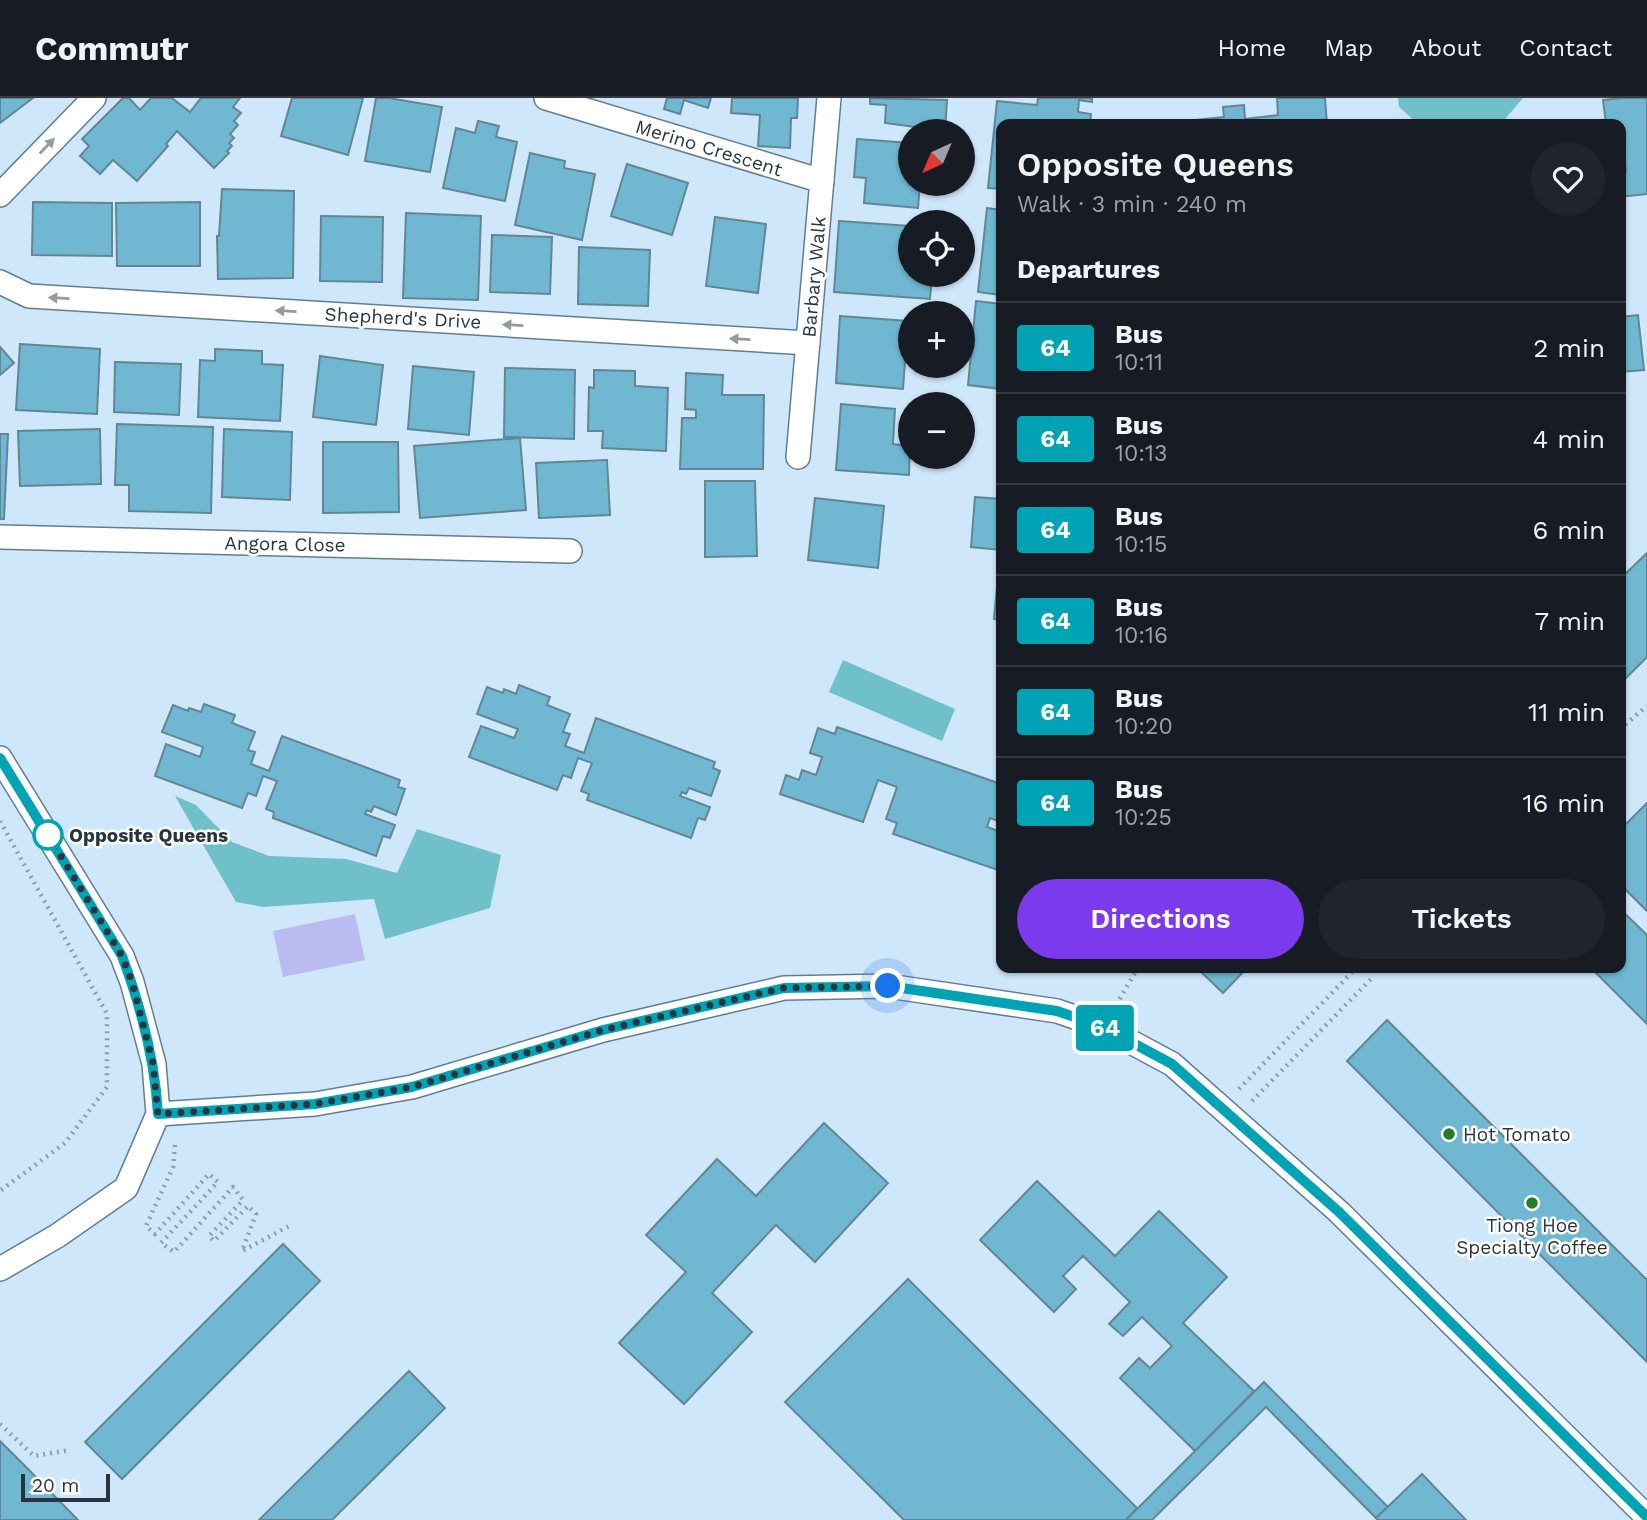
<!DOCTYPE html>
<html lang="en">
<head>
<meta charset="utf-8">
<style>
	:root { --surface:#171b24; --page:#20242c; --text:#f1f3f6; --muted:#9ea1a6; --line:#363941; --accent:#7c3aed }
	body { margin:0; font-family:"Work Sans",sans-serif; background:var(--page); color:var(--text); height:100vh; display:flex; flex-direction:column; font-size:26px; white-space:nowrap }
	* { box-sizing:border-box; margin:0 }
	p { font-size:23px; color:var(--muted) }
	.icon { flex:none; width:38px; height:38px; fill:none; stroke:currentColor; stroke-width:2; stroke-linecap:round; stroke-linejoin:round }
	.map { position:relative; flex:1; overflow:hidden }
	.sheet { position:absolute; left:996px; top:21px; width:630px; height:854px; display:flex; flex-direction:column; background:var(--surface); border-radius:14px; box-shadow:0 2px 5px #0004 }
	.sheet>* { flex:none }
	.badge { padding:0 14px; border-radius:5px; font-size:24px; line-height:46px }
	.needle { width:46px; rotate:224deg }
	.buttons { position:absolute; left:898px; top:21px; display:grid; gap:14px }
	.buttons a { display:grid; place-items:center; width:77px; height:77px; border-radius:50%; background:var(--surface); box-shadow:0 2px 5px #0004; font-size:35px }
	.scale { position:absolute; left:21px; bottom:18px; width:89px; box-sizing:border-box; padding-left:7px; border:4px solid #29353e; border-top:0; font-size:19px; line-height:24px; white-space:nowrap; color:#29353e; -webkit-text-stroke:5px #fff; paint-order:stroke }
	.you { position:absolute; width:35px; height:35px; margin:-18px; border:5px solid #fff; border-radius:50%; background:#1a73e8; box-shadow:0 0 0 10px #1a73e833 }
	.map>.badge { position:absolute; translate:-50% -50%; box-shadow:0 0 0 4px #fff }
	h2 { padding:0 21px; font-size:26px; line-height:63px }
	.round { display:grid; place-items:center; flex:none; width:74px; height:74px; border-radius:37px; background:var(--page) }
	.headline { display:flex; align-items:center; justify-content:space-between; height:119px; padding:0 21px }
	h1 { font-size:33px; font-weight:600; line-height:52px }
	.primary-button { display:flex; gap:14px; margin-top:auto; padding:14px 21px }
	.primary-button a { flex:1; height:80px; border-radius:42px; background:var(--accent); color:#fff; font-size:28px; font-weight:600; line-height:80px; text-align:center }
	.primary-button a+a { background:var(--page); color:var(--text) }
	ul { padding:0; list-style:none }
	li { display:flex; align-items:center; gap:21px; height:91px; padding:0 21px; border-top:2px solid var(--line) }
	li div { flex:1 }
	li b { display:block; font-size:26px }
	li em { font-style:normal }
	li .badge { min-width:77px; font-weight:700; text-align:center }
	header { display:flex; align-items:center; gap:42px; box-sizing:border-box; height:98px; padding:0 35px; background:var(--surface); border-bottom:2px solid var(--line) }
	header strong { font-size:33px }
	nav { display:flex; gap:38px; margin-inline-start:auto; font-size:24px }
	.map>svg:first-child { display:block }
	.green { fill:#babbf0 }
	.water { fill:#6fc0c8 }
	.building { fill:#70b8d1; stroke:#628694; stroke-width:2 }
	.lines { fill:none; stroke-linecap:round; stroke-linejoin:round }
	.minor-casing { stroke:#627d93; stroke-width:26 }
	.path { stroke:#8c9fae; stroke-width:4.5; stroke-dasharray:2 5; stroke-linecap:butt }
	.minor { stroke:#fff; stroke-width:23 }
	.oneway { fill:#949a9e }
	.line-casing { stroke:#fff; stroke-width:16 }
	.line { stroke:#00a3b4; stroke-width:10 }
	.walk { stroke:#29353e; stroke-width:7; stroke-dasharray:0 12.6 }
	.stop-dot { fill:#fff; stroke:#00a3b4; stroke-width:3.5 }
	.poi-dot { fill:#267c29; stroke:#fff; stroke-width:2.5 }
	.labels { text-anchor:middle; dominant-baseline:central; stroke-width:5; stroke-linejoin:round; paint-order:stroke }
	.street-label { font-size:19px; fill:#29353e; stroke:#fff }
	.stop-label { font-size:19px; font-weight:bold; fill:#29353e; stroke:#fff; text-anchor:start }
	.poi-label { font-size:19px; fill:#29353e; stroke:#fff; text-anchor:start }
</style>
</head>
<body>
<header>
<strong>Commutr</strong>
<nav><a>Home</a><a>Map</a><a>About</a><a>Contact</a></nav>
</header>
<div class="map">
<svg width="1647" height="1422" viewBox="0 0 1647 1422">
	<rect width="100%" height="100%" fill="#cfe7fa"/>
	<!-- green -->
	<path class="green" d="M355,816L365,862L283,879L273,833Z"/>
	<!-- water -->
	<g class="water">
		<path d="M1398,0H1523L1501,26H1418L1399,9Z"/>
		<path d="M843,562L955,611L942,643L829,594Z"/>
		<path d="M175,698L196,707L232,744L269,758L346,761L397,775L417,731L501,757L490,810L385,841L374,801L264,809L236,804Z"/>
	</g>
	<!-- building -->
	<g class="building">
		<path d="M0,0H33L0,25Z"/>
		<path d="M123,0H129L140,12L151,0H172L190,14L201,0H240L233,9L241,15L234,23L238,27L230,36L234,40L229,45L232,48L227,53L229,55L214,70L177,33L166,46L168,48L137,83L113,62L100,76L80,58L89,48L82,41Z"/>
		<path d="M292,0H363L348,57L281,38Z"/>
		<path d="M376,0H389L442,9L430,74L365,63Z"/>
		<path d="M667,0H711L708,10L684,2L680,16L664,11Z"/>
		<path d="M732,0H798L797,20H791L790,50L758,48L760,17L731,15Z"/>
		<path d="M870,0L947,2L945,33L885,25L886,7L870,6Z"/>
		<path d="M1038,0H1092V4L1079,2L1078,14L1091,16L1090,26H1001V91L988,90L997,3L1037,7Z"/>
		<path d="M1277,0H1325L1327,26H1196V22L1224,19L1223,9L1244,7L1245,21L1278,17Z"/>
		<path d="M1622,0H1647V96L1620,99V74H1626L1623,46H1620V26H1606L1603,2Z"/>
		<path d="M478,23L499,28L496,39L517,44L505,103L443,90L456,30L475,35Z"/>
		<path d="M857,41L910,45V86H920L918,110L864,105L866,80L854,79Z"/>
		<path d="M530,55L565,63L564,70L595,76L582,142L515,127Z"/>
		<path d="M627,66L688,85L672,137L611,118Z"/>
		<path d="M222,91L294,93L293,180L218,181L217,138H219Z"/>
		<path d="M33,104L112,105V158L32,157Z"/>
		<path d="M200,104V168H117L116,105Z"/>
		<path d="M987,110L1001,112V197L978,194Z"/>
		<path d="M406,115L481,118L478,202L403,200Z"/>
		<path d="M321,118L383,119L382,184L320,183Z"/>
		<path d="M715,119L766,126L758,195L706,188Z"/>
		<path d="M839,123L910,128V177H932L930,201L834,194Z"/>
		<path d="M492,137L552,139L550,196L490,194Z"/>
		<path d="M579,149L650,152L648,208L578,206Z"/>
		<path d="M976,203L1001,206V291L968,287Z"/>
		<path d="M1638,217L1644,272L1620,274V219Z"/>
		<path d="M840,218L908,223L903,291L836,285Z"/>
		<path d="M20,246L100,251L97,316L16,312Z"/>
		<path d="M0,249L14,265L0,277Z"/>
		<path d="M215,251L262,253V266L283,267L280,323L198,319L200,262L215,263Z"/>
		<path d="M320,258L383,267L376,327L313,319Z"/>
		<path d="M115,264L181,266L179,317L114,314Z"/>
		<path d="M413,268L474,274L469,337L408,331Z"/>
		<path d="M505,270L575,272L574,341L504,339Z"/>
		<path d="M594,272L635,273V288L668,290L666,353L602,350L603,333H588L589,289L594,290Z"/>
		<path d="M686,275L723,277L722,297H764L763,371H680L682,320H696V312L685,311Z"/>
		<path d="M841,306L895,311L893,346L910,348L909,377L836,372Z"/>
		<path d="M117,326L213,329L211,415L129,413V387H115Z"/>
		<path d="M100,331L101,386L20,388L18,333Z"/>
		<path d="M224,331L292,334L290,402L222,399Z"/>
		<path d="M0,336H8L4,421H0Z"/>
		<path d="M520,340L526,412L420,420L414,348Z"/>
		<path d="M323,344H398L399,414L323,415Z"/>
		<path d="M607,362L610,417L539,420L536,365Z"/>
		<path d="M705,383H755L757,458L705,459Z"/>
		<path d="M975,399L1001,401V452L971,449Z"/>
		<path d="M815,400L884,408L878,470L808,462Z"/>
		<path d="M1647,455V559L1620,586V481Z"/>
		<path d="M998,479H1001V522L994,521Z"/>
		<path d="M519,587L550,599L547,607L570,616L563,634L570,636L565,648L584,655L596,620L715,664L713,670L720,673L711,698L689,690L686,696L682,694L680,698L710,709L705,722L698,720L691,740L587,702L589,696L581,693L592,665L578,660L571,680L563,677L557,692L469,659L481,628L514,640L518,631L477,616L487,589L503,595L504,591L516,596Z"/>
		<path d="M204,606L235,617L232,625L255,634L248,652L255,654L251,666L269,673L282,638L400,682L398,689L405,691L396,717L374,708L371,714L367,712L365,716L395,727L390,740L383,738L376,758L273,720L274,714L266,711L277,683L263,678L256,698L248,695L242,710L155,678L166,646L200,659L203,649L162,634L173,607L188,613L189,610L201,614Z"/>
		<path d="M837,629L1001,686V724L990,720L987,729L1001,734V765L998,772L893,736L897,725L886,721L897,689L878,682L863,724L780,696L786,677L799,682L802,672L816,677L822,659L810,655L818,630L835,636Z"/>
		<path d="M1647,705V813L1620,786V732Z"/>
		<path d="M1620,811L1647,837V926L1591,870H1620Z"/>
		<path d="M1197,870H1247L1223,895Z"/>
		<path d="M1387,922L1647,1182V1264L1347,963Z"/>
		<path d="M824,1025L888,1085L815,1164L776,1127L712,1195L752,1234L684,1306L619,1245L686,1174L646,1137L717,1061L756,1098Z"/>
		<path d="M1037,1083L1115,1158L1159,1113L1227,1179L1183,1225L1254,1293L1195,1353L1120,1280L1139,1260L1150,1270L1172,1248L1142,1219L1123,1238L1109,1226L1130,1204L1083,1158L1063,1178L1076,1191L1054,1214L980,1142Z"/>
		<path d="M283,1146L320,1183L122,1381L85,1344Z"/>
		<path d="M908,1181L1137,1410L1126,1422H904L785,1304Z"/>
		<path d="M409,1273L445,1310L332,1422H259Z"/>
		<path d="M1264,1284L1388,1409L1376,1420L1266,1309L1152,1422H1126Z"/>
		<path d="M0,1343L29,1372L78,1422H0Z"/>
		<path d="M1422,1376L1466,1422H1378L1376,1420Z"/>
	</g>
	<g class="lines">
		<defs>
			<g id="minor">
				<path d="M546,0L822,83"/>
				<path d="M0,97L94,0"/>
				<path d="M0,184L29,198L808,245"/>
				<path d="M798,359L829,0"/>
				<path d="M0,439L570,453"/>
				<path d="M0,660L122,858L132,884L154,966L158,1016L126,1090L57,1138L0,1171"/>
				<path d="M158,1016L315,1006L412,989L603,932L784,890L888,888L1057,913L1103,929L1172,966L1339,1114L1647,1419"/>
			</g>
		</defs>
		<!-- minor casing -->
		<use href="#minor" class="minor-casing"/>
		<!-- path -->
		<g class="path">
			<path d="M1620,631L1647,608"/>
			<path d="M0,723L107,916V989L65,1045L0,1093"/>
			<path d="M1116,907L1138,870"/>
			<path d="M1239,991L1356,870"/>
			<path d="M1252,1003L1371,881"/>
			<path d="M175,1047L173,1069L146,1128L155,1136L209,1076L218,1084L161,1145L174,1154L233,1089L243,1102L209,1138L214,1143L248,1108L256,1116L242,1153L291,1127"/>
			<path d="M0,1326L34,1358L70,1352"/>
		</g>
		<!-- minor -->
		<use href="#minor" class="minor"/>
	</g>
	<!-- one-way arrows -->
	<defs><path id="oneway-solid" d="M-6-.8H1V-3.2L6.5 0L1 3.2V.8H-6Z" transform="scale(1.75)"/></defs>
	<g class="oneway">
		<use href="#oneway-solid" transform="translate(47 48) rotate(-46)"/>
		<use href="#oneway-solid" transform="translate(59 200) rotate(-177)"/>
		<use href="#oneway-solid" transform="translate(286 213) rotate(-177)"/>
		<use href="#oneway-solid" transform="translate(513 227) rotate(-177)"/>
		<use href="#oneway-solid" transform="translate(740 241) rotate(-177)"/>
	</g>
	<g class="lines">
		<defs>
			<path id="line" d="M0,660L122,858C141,909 155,962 158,1016L315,1006L412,989L603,932L784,890L888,888L1057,913L1103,929L1172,966L1339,1114L1647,1419"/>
		</defs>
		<!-- line casing -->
		<use href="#line" class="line-casing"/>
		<!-- line -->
		<use href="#line" class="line"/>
		<!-- walk -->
		<path class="walk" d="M48,737L122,858L132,884L153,965L158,1016L315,1006L412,989L603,932L784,890L888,888"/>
	</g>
	<!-- markers -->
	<circle class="stop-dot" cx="48" cy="737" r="14"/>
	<g class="poi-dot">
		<circle cx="1449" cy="1036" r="7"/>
		<circle cx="1532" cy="1105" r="7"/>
	</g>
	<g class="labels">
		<!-- street labels -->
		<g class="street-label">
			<text transform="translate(709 50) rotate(17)">Merino Crescent</text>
			<text transform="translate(814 179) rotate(-85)">Barbary Walk</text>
			<text transform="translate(403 220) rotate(3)">Shepherd's Drive</text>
			<text transform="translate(285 446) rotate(1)">Angora Close</text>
		</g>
		<!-- stop labels -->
		<g class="stop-label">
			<text x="69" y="737">Opposite Queens</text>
		</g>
		<!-- poi labels -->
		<g class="poi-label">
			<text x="1463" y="1036">Hot Tomato</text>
			<text x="1532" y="1127" text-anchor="middle">Tiong Hoe<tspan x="1532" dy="22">Specialty Coffee</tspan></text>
		</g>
	</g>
</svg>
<div class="buttons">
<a><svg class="needle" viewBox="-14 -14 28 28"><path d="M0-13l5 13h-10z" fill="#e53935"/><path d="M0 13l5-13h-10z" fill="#9ea1a6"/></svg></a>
<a><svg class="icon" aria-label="locate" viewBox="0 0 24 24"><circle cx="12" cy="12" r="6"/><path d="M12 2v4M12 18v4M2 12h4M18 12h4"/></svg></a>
<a>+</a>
<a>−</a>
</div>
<div class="scale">20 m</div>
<div class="you" style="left:888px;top:888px"></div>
<b class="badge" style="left:1105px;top:930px;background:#00a3b4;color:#fff">64</b>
<section class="sheet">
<div class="headline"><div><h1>Opposite Queens</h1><p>Walk · 3 min · 240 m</p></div><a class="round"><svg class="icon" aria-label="heart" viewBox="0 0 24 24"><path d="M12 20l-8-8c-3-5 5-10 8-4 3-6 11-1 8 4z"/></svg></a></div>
<h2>Departures</h2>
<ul>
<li><span class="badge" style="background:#00a3b4;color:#fff">64</span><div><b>Bus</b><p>10:11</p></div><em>2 min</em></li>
<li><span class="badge" style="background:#00a3b4;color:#fff">64</span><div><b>Bus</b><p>10:13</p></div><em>4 min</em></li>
<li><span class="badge" style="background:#00a3b4;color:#fff">64</span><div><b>Bus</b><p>10:15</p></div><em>6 min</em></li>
<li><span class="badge" style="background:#00a3b4;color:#fff">64</span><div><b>Bus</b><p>10:16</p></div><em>7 min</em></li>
<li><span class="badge" style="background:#00a3b4;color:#fff">64</span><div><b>Bus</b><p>10:20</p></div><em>11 min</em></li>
<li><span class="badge" style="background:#00a3b4;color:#fff">64</span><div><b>Bus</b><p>10:25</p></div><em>16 min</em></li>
</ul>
<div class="primary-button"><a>Directions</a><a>Tickets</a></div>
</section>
</div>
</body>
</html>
